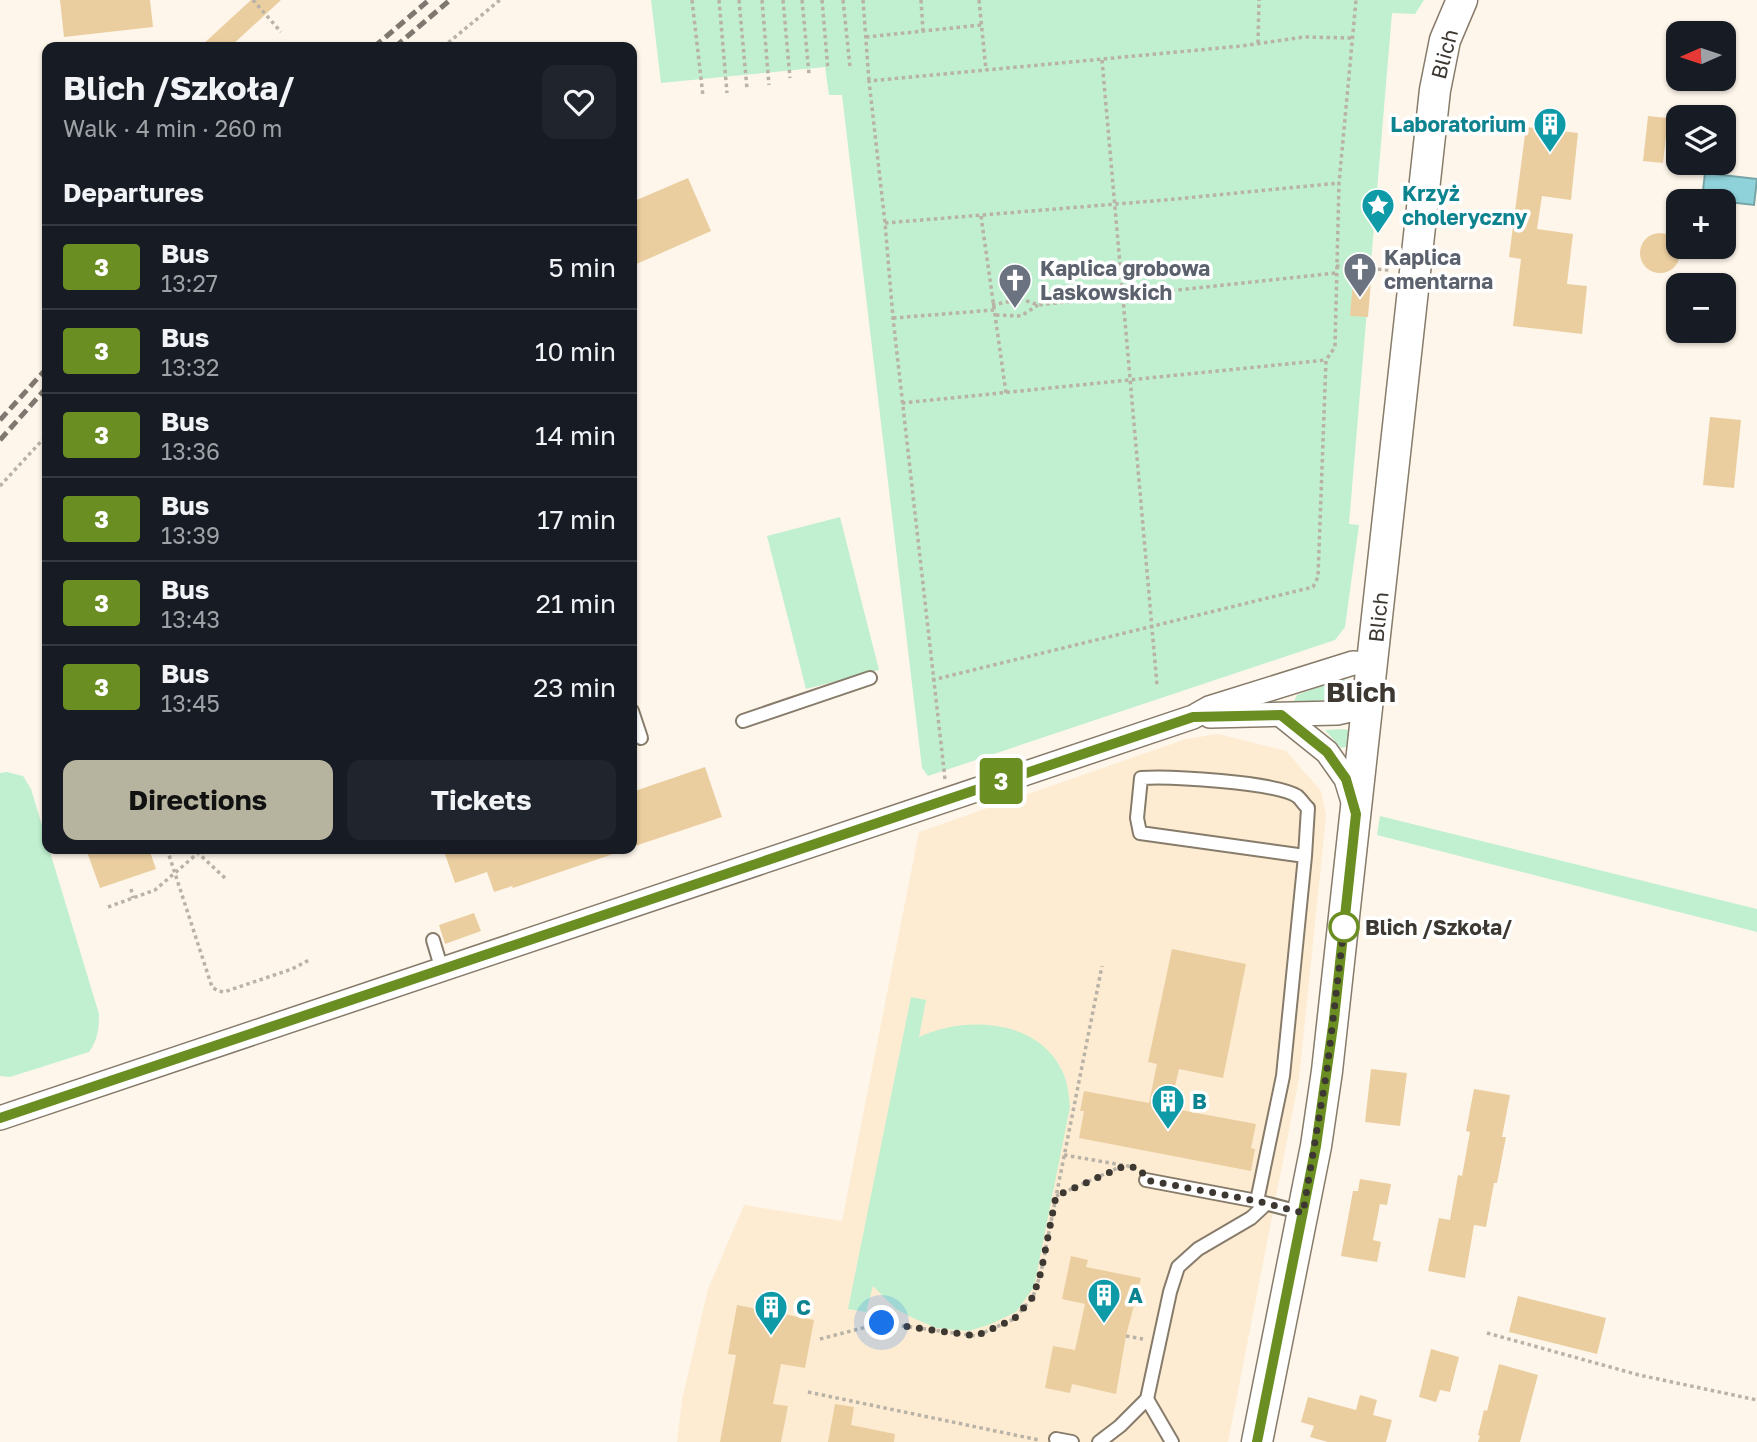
<!DOCTYPE html>
<html lang="en">
<head>
<meta charset="utf-8">
<style>
	:root { --surface:#171b24; --page:#20242c; --text:#f1f3f6; --muted:#9ea1a6; --line:#363941; --accent:#b6b39e }
	body { margin:0; font-family:"Golos Text",sans-serif; background:var(--page); color:var(--text); height:100vh; display:flex; flex-direction:column; font-size:26px; white-space:nowrap }
	* { box-sizing:border-box; margin:0 }
	p { font-size:23px; color:var(--muted) }
	.icon { flex:none; width:38px; height:38px; fill:none; stroke:currentColor; stroke-width:2; stroke-linecap:round; stroke-linejoin:round }
	.map { position:relative; flex:1; overflow:hidden }
	.side { position:absolute; left:42px; top:42px; width:595px; height:812px; display:flex; flex-direction:column; background:var(--surface); border-radius:14px; box-shadow:0 2px 5px #0004 }
	.side>* { flex:none }
	.badge { padding:0 14px; border-radius:5px; font-size:24px; line-height:46px }
	.needle { width:46px; rotate:267deg }
	.controls { position:absolute; left:1666px; top:21px; display:grid; gap:14px }
	.controls a { display:grid; place-items:center; width:70px; height:70px; border-radius:14px; background:var(--surface); box-shadow:0 2px 5px #0004; font-size:35px }
	.you { position:absolute; width:35px; height:35px; margin:-18px; border:5px solid #fff; border-radius:50%; background:#1a73e8; box-shadow:0 0 0 10px #1a73e833 }
	.map>.badge { position:absolute; translate:-50% -50%; box-shadow:0 0 0 4px #fff }
	h2 { padding:0 21px; font-size:26px; line-height:63px }
	.round { display:grid; place-items:center; flex:none; width:74px; height:74px; border-radius:14px; background:var(--page) }
	.head { display:flex; align-items:center; justify-content:space-between; height:119px; padding:0 21px }
	h1 { font-size:33px; font-weight:700; line-height:52px }
	.cta { display:flex; gap:14px; margin-top:auto; padding:14px 21px }
	.cta a { flex:1; height:80px; border-radius:14px; background:var(--accent); color:#111; font-size:28px; font-weight:700; line-height:80px; text-align:center }
	.cta a+a { background:var(--page); color:var(--text) }
	ul { padding:0; list-style:none }
	li { display:flex; align-items:center; gap:21px; height:84px; padding:0 21px; border-top:2px solid var(--line) }
	li div { flex:1 }
	li b { display:block; font-size:26px }
	li em { font-style:normal }
	li .badge { min-width:77px; font-weight:700; text-align:center }
	.map>svg:first-child { display:block }
	.built { fill:#fdecd2 }
	.green { fill:#c1f0d0 }
	.water { fill:#8fd2da; stroke:#76a4a7; stroke-width:2 }
	.building { fill:#ebcea0 }
	.lines { fill:none; stroke-linecap:round; stroke-linejoin:round }
	.service-casing { stroke:#877b6a; stroke-width:16 }
	.minor-casing { stroke:#877b6a; stroke-width:26 }
	.tertiary-casing { stroke:#877b6a; stroke-width:33 }
	.path { stroke:#b8b2a7; stroke-width:3.5; stroke-dasharray:3.5 3.5; stroke-linecap:butt }
	.service { stroke:#fff; stroke-width:12 }
	.minor { stroke:#fff; stroke-width:23 }
	.tertiary { stroke:#fff; stroke-width:30 }
	.rail { stroke:#7e7870; stroke-width:5; stroke-dasharray:10 5; stroke-linecap:butt }
	.line-casing { stroke:#fff; stroke-width:16 }
	.line { stroke:#6b8e23; stroke-width:10 }
	.walk { stroke:#3d3831; stroke-width:7; stroke-dasharray:0 12.6 }
	.stop-dot { fill:#fff; stroke:#6b8e23; stroke-width:3.5 }
	.labels { text-anchor:middle; dominant-baseline:central; stroke-width:7; stroke-linejoin:round; paint-order:stroke }
	.street-label { font-size:21px; fill:#3d3831; stroke:#fff }
	.culture-label { font-size:21px; font-weight:bold; fill:#0d838f; stroke:#fff; text-anchor:start }
	.worship-label { font-size:21px; font-weight:bold; fill:#5b616d; stroke:#fff; text-anchor:start }
	.stop-label { font-size:21px; font-weight:bold; fill:#3d3831; stroke:#fff; text-anchor:start }
	.district-label { font-size:28px; font-weight:bold; fill:#3d3831; stroke:#fff }
</style>
</head>
<body>
<div class="map">
<svg width="1757" height="1442" viewBox="0 0 1757 1442">
	<rect width="100%" height="100%" fill="#fef6ea"/>
	<!-- built -->
	<path class="built" d="M1218,734L1286,751L1321,791L1326,816L1299,1079L1228,1442H677L682,1400L708,1289L744,1205L842,1221L919,832L1186,739Z"/>
	<!-- green -->
	<g class="green">
		<path d="M651,0H1424L1415,14L1392,13L1349,524L1359,525L1345,627L1335,640L928,776L922,768L842,95H829L825,67L661,83Z"/>
		<path d="M840,517L879,670L806,689L767,536Z"/>
		<path d="M1349,679L1356,683L1355,695L1352,697L1296,703L1294,701L1297,695L1334,681Z"/>
		<path d="M1342,729L1349,730L1351,734L1349,746L1341,748L1325,730Z"/>
		<path d="M7,772L23,776L31,789L99,1014C99,1029 98,1039 89,1052L10,1077L0,1076V773Z"/>
		<path d="M1380,816L1757,909V932L1377,835Z"/>
		<path d="M911,997L926,1000L919,1037C967,1015 1041,1019 1064,1075C1068,1085 1069,1097 1070,1107L1034,1287L1016,1312L991,1324L969,1331L936,1328L913,1318L896,1309L873,1286L866,1312L848,1309Z"/>
	</g>
	<!-- water -->
	<path class="water" d="M1705,173L1757,179L1754,205L1702,199Z"/>
	<!-- building -->
	<g class="building">
		<path d="M60,0H150L153,27L64,37Z"/>
		<path d="M251,0H281L230,47H200Z"/>
		<path d="M1648,116L1668,118L1663,163L1643,161Z"/>
		<path d="M1526,127L1578,133L1571,200L1542,196L1537,229L1573,234L1567,284L1587,286L1582,334L1513,326L1521,259L1509,257Z"/>
		<path d="M688,178L711,231L632,266V202Z"/>
		<circle cx="1660" cy="253" r="20"/>
		<path d="M1353,280L1371,281L1368,317L1350,316Z"/>
		<path d="M1710,417L1741,420L1734,488L1703,485Z"/>
		<path d="M705,767L722,817L632,847V792Z"/>
		<path d="M86,849H149L156,869L100,888Z"/>
		<path d="M446,849H619V852L513,888L512,886L494,892L487,872L455,883L445,854L447,853Z"/>
		<path d="M474,913L481,931L445,944L439,925Z"/>
		<path d="M1172,949L1246,964L1223,1078L1179,1069L1170,1108L1256,1124L1251,1148L1255,1149L1251,1171L1079,1138L1084,1111H1080L1084,1091L1149,1103L1157,1064L1148,1062Z"/>
		<path d="M1371,1069L1407,1073L1400,1126L1365,1122Z"/>
		<path d="M1474,1089L1510,1095L1502,1137H1506L1497,1183H1494L1486,1227L1474,1225L1465,1278L1428,1271L1439,1218L1450,1220L1458,1175L1462,1176L1470,1132L1466,1131Z"/>
		<path d="M1360,1179L1391,1184L1387,1205L1380,1204L1373,1240L1381,1242L1377,1262L1341,1256L1353,1191H1358Z"/>
		<path d="M1071,1256L1088,1260L1086,1267L1141,1278L1126,1336L1116,1394L1072,1384L1070,1393L1045,1388L1053,1346L1075,1350L1085,1304L1062,1299Z"/>
		<path d="M1518,1296L1606,1318L1597,1354L1509,1332Z"/>
		<path d="M737,1305L814,1320L805,1368L781,1364L773,1404L788,1406L781,1442H720L736,1355L728,1354Z"/>
		<path d="M1431,1349L1459,1357L1450,1392L1440,1390L1436,1402L1419,1397Z"/>
		<path d="M1499,1364L1538,1375L1520,1442H1478L1480,1436L1478,1435L1484,1410L1487,1411Z"/>
		<path d="M1360,1395L1377,1400L1373,1415L1392,1420L1386,1442H1328L1310,1437L1314,1426L1301,1422L1308,1397L1356,1410Z"/>
		<path d="M835,1404L854,1407L851,1425L895,1434L894,1442H828Z"/>
	</g>
	<g class="lines">
		<defs>
			<g id="service">
				<path d="M632,711L641,738"/>
				<path d="M743,721L870,678"/>
				<path d="M433,940L442,970"/>
				<path d="M1146,1180L1257,1201L1303,1213"/>
				<path d="M1257,1201L1283,1076L1305,856L1308,808C1304,805 1301,799 1297,796C1274,782 1169,776 1141,778L1137,818L1140,833L1305,856"/>
				<path d="M1147,1399L1172,1442"/>
				<path d="M1056,1439L1072,1442"/>
				<path d="M1099,1442L1120,1426L1147,1399L1170,1292L1178,1267L1198,1249L1251,1218L1266,1204"/>
			</g>
			<g id="minor">
				<path d="M1281,715L1327,752L1346,779L1354,805"/>
				<path d="M1210,716L1337,713L1368,706"/>
				<path d="M0,1118L1193,717L1209,708L1353,663L1372,664"/>
			</g>
			<path id="tertiary" d="M1257,1442L1316,1146L1327,1071L1435,90L1445,40L1462,0"/>
		</defs>
		<!-- service casing -->
		<use href="#service" class="service-casing"/>
		<!-- minor casing -->
		<use href="#minor" class="minor-casing"/>
		<!-- tertiary casing -->
		<use href="#tertiary" class="tertiary-casing"/>
		<!-- path -->
		<g class="path">
			<path d="M253,0L281,32"/>
			<path d="M692,0L703,96"/>
			<path d="M719,0L727,93"/>
			<path d="M739,0L747,89"/>
			<path d="M762,0L769,85"/>
			<path d="M783,0L790,78"/>
			<path d="M802,0L809,74"/>
			<path d="M822,0L828,70"/>
			<path d="M843,0L850,67"/>
			<path d="M863,0L869,81"/>
			<path d="M921,0L923,31"/>
			<path d="M979,0L986,70"/>
			<path d="M866,37L981,25"/>
			<path d="M1258,43L1259,0"/>
			<path d="M443,47L500,0"/>
			<path d="M1102,60L1157,685"/>
			<path d="M981,216L1006,393"/>
			<path d="M885,223L1165,200L1339,183"/>
			<path d="M1336,266L1389,270"/>
			<path d="M992,305L1022,299L1038,305L1336,273"/>
			<path d="M996,315L1021,316L1038,305"/>
			<path d="M893,318L994,310"/>
			<path d="M902,403L1326,360"/>
			<path d="M0,486L47,435"/>
			<path d="M932,680L1313,587L1318,577L1326,360L1335,347L1339,183L1356,0"/>
			<path d="M945,779L893,318L885,223L869,81L1241,46L1304,37L1352,38"/>
			<path d="M167,849L212,987L218,991L224,992L292,969L311,959"/>
			<path d="M131,889L133,898"/>
			<path d="M108,907L155,890L198,853L226,879"/>
			<path d="M1064,1155L1134,1167"/>
			<path d="M1056,1196L1122,1166"/>
			<path d="M1487,1333L1639,1375L1757,1400"/>
			<path d="M1126,1336L1143,1339"/>
			<path d="M820,1339L882,1323L976,1336L1014,1319L1033,1297L1041,1272L1102,966"/>
			<path d="M808,1392L1039,1440"/>
		</g>
		<!-- service -->
		<use href="#service" class="service"/>
		<!-- minor -->
		<use href="#minor" class="minor"/>
		<!-- tertiary -->
		<use href="#tertiary" class="tertiary"/>
		<!-- rail -->
		<g class="rail">
			<path d="M374,47L429,0"/>
			<path d="M395,47L450,0"/>
			<path d="M0,420L47,368"/>
			<path d="M0,440L47,387"/>
		</g>
	</g>
	<g class="lines">
		<defs>
			<path id="line" d="M0,1118L1193,717L1281,715L1327,752L1346,779L1356,814L1334,1019L1316,1146L1257,1442"/>
		</defs>
		<!-- line casing -->
		<use href="#line" class="line-casing"/>
		<!-- line -->
		<use href="#line" class="line"/>
		<!-- walk -->
		<path class="walk" d="M882,1323L976,1336L1014,1319L1033,1297L1041,1272L1056,1196L1124,1166L1140,1168L1146,1180L1257,1201L1303,1213L1327,1070L1344,927"/>
	</g>
	<!-- icons -->
	<defs>
		<symbol id="building-pin" viewBox="-11 -11 22 30"><path d="M0 17L-7.5 6A9.5 9.5 0 1 1 7.5 6Z" fill="#0f9aa8" stroke="#fff"/><path d="M-4-6H4V6H1V3H-1V6H-4ZM-2.5-4.3h1.7v1.8h-1.7ZM.8-4.3h1.7v1.8H.8ZM-2.5-1h1.7V.8h-1.7ZM.8-1h1.7V.8H.8Z" fill="#fff"/></symbol>
		<symbol id="sight-pin" viewBox="-11 -11 22 30"><path d="M0 17L-7.5 6A9.5 9.5 0 1 1 7.5 6Z" fill="#0f9aa8" stroke="#fff"/><path d="M0-6L1.8-2.2L6-1.7L2.9 1.2L3.7 5.4L0 3.3L-3.7 5.4L-2.9 1.2L-6-1.7L-1.8-2.2Z" fill="#fff"/></symbol>
		<symbol id="church-pin" viewBox="-11 -11 22 30"><path d="M0 17L-7.5 6A9.5 9.5 0 1 1 7.5 6Z" fill="#6b7280" stroke="#fff"/><path d="M-1.2-6h2.4v3.5h3.3v2.4h-3.3V6h-2.4V-.1h-3.3v-2.4h3.3Z" fill="#fff"/></symbol>
	</defs>
	<g fill-rule="evenodd">
		<use href="#building-pin" x="1531" y="105" width="38" height="52"/>
		<use href="#sight-pin" x="1359" y="186" width="38" height="52"/>
		<use href="#church-pin" x="1341" y="250" width="38" height="52"/>
		<use href="#church-pin" x="996" y="261" width="38" height="52"/>
		<use href="#building-pin" x="1149" y="1082" width="38" height="52"/>
		<use href="#building-pin" x="1085" y="1276" width="38" height="52"/>
		<use href="#building-pin" x="752" y="1288" width="38" height="52"/>
	</g>
	<!-- markers -->
	<circle class="stop-dot" cx="1344" cy="927" r="14"/>
	<g class="labels">
		<!-- street labels -->
		<g class="street-label">
			<text transform="translate(1444 54) rotate(-75)">Blich</text>
			<text transform="translate(1378 617) rotate(-84)">Blich</text>
		</g>
		<!-- culture labels -->
		<g class="culture-label">
			<text x="1526" y="124" text-anchor="end">Laboratorium</text>
			<text x="1402" y="193">Krzyż<tspan x="1402" dy="24">choleryczny</tspan></text>
			<text x="1192" y="1101">B</text>
			<text x="1128" y="1295">A</text>
			<text x="796" y="1307">C</text>
		</g>
		<!-- worship labels -->
		<g class="worship-label">
			<text x="1384" y="257">Kaplica<tspan x="1384" dy="24">cmentarna</tspan></text>
			<text x="1040" y="268">Kaplica grobowa<tspan x="1040" dy="24">Laskowskich</tspan></text>
		</g>
		<!-- stop labels -->
		<g class="stop-label">
			<text x="1365" y="927">Blich /Szkoła/</text>
		</g>
		<!-- district labels -->
		<g class="district-label">
			<text x="1361" y="691">Blich</text>
		</g>
	</g>
</svg>
<div class="controls">
<a><svg class="needle" viewBox="-14 -14 28 28"><path d="M0-13l5 13h-10z" fill="#e53935"/><path d="M0 13l5-13h-10z" fill="#9ea1a6"/></svg></a>
<a><svg class="icon" aria-label="layers" viewBox="0 0 24 24"><path d="M12 4l9 5-9 5-9-5zM3 14l9 5 9-5"/></svg></a>
<a>+</a>
<a>−</a>
</div>
<div class="you" style="left:882px;top:1323px"></div>
<b class="badge" style="left:1001px;top:781px;background:#6b8e23;color:#fff">3</b>
<section class="side">
<div class="head"><div><h1>Blich /Szkoła/</h1><p>Walk · 4 min · 260 m</p></div><a class="round"><svg class="icon" aria-label="heart" viewBox="0 0 24 24"><path d="M12 20l-8-8c-3-5 5-10 8-4 3-6 11-1 8 4z"/></svg></a></div>
<h2>Departures</h2>
<ul>
<li><span class="badge" style="background:#6b8e23;color:#fff">3</span><div><b>Bus</b><p>13:27</p></div><em>5 min</em></li>
<li><span class="badge" style="background:#6b8e23;color:#fff">3</span><div><b>Bus</b><p>13:32</p></div><em>10 min</em></li>
<li><span class="badge" style="background:#6b8e23;color:#fff">3</span><div><b>Bus</b><p>13:36</p></div><em>14 min</em></li>
<li><span class="badge" style="background:#6b8e23;color:#fff">3</span><div><b>Bus</b><p>13:39</p></div><em>17 min</em></li>
<li><span class="badge" style="background:#6b8e23;color:#fff">3</span><div><b>Bus</b><p>13:43</p></div><em>21 min</em></li>
<li><span class="badge" style="background:#6b8e23;color:#fff">3</span><div><b>Bus</b><p>13:45</p></div><em>23 min</em></li>
</ul>
<div class="cta"><a>Directions</a><a>Tickets</a></div>
</section>
</div>
</body>
</html>
